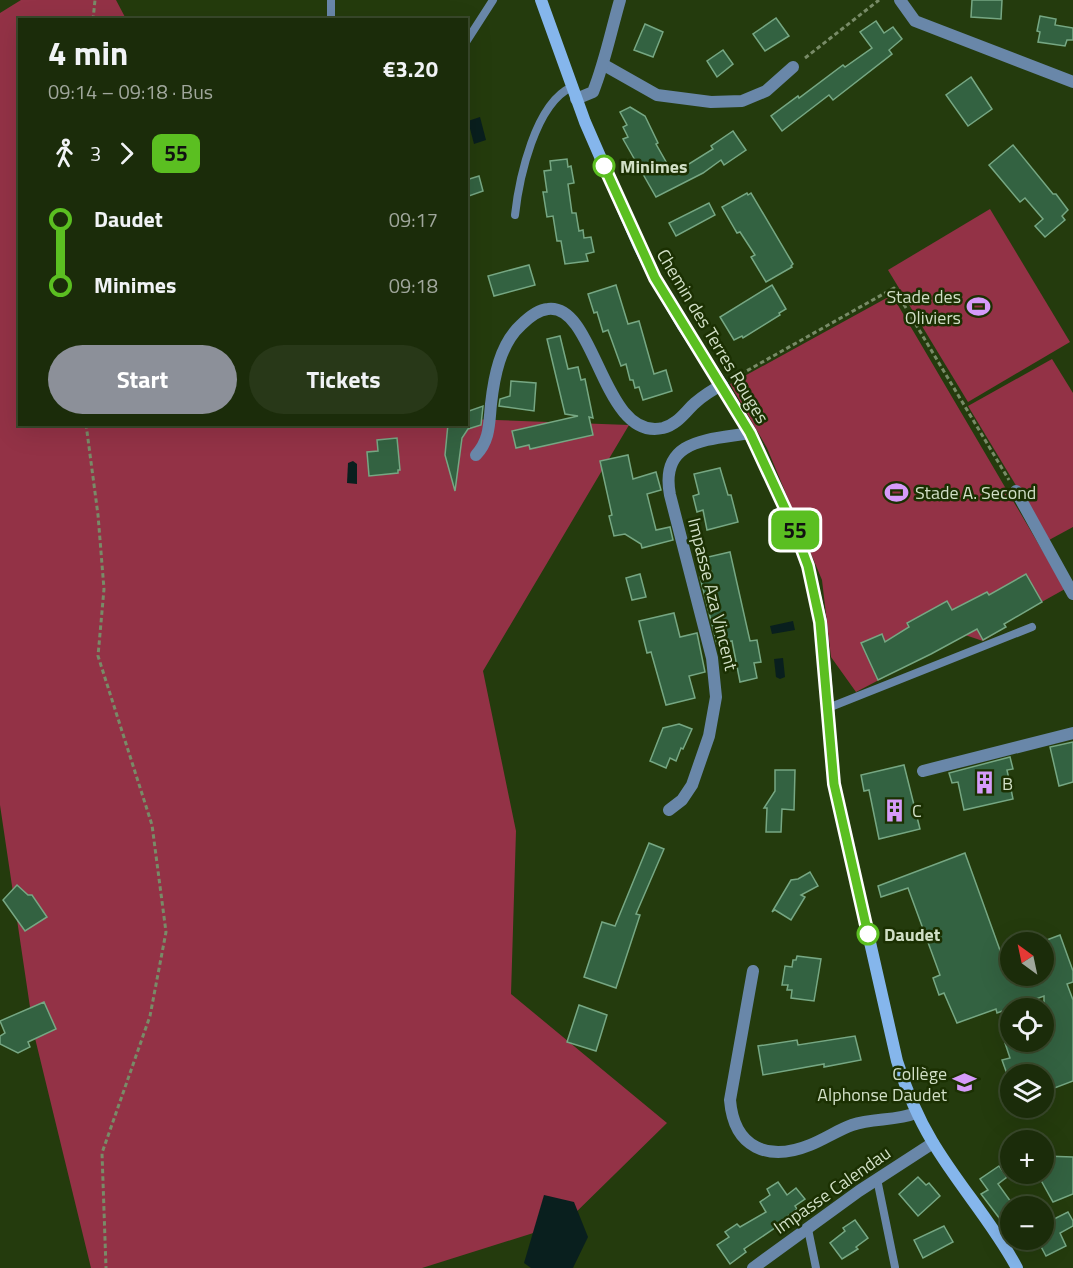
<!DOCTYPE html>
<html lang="en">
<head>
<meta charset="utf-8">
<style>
	:root { --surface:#1b2c0a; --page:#283818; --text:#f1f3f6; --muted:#a0a79c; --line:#39482b; --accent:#8c9099 }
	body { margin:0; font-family:"Titillium Web",sans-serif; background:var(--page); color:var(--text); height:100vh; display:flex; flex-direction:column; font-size:22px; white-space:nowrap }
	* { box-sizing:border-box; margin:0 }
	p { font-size:20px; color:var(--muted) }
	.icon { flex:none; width:33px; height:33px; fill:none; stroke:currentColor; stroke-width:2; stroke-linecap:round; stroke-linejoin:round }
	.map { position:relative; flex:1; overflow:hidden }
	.side { position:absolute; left:18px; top:18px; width:450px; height:408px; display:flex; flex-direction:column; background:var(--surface); border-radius:0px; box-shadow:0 6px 24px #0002,0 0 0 2px var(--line) }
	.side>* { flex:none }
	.badge { padding:0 12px; border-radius:9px; font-size:21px; line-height:39px }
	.needle { width:39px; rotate:327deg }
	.fabs { position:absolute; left:1000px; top:932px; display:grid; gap:12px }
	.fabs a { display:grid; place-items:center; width:54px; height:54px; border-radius:50%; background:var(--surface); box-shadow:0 6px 24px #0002,0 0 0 2px var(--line); font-size:30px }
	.map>.badge { position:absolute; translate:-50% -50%; box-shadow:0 0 0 3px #fff }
	.legs { display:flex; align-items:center; gap:9px; height:66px; padding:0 30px; font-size:20px }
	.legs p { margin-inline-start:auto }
	.summary { display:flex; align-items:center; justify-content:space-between; height:102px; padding:0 30px }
	h1 { font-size:33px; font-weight:700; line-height:45px }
	.action { display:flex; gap:12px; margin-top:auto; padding:12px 30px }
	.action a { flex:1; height:69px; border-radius:36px; background:var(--accent); color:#fff; font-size:24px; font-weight:700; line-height:69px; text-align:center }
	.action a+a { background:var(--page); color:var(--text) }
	ul { padding:0 30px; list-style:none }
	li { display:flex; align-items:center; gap:21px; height:66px; font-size:22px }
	li i { display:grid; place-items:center; width:9px; height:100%; margin:0 8px; background:currentColor }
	li i::after { content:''; width:15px; height:15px; margin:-8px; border:4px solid; border-radius:50%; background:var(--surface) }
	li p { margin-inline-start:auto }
	li:first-child i { background:linear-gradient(#0000 50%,currentColor 0) }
	li:last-child i { background:linear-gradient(currentColor 50%,#0000 0) }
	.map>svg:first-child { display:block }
	.green { fill:#933246 }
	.water { fill:#091f1e }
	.building { fill:#336241; stroke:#76a783; stroke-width:1.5 }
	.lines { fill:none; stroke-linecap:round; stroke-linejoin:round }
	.path { stroke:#788b67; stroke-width:3; stroke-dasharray:4.5 3; stroke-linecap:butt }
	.service { stroke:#6987a9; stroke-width:8 }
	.minor { stroke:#6987a9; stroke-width:12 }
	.secondary { stroke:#85b6ec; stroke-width:12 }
	.line-1-casing { stroke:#fff; stroke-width:14 }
	.line-1 { stroke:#5bbf21; stroke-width:9 }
	.stop-1-dot { fill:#fff; stroke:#5bbf21; stroke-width:3 }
	.labels { text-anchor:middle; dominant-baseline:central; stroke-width:5; stroke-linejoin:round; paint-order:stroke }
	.stop-label { font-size:18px; font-weight:bold; fill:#d1dfc6; stroke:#1b3002; text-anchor:start }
	.poi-label { font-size:18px; fill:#d1dfc6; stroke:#1b3002; text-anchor:start }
	.street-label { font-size:18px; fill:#d1dfc6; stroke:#1b3002 }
</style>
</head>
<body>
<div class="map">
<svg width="1073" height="1268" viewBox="0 0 1073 1268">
	<rect width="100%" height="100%" fill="#243b0d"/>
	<!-- green -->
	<g class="green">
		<path d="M21,0H116L126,19L20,20V424H466L467,419L629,425L483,671L516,831L511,994L667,1123L565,1223L422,1268H91L34,1034L0,805V13Z"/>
		<path d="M990,209L1070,342L968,402L888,270Z"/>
		<path d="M892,295L1065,589L1004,623L1006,627L983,641L965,635L856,692L831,657L822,580L767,448L730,384Z"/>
		<path d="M1052,359L1073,393V527L1049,540L968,406Z"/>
	</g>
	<!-- water -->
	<g class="water">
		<path d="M480,117L486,140L474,144L468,121Z"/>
		<path d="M353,461L357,464V484L347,483L348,463Z"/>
		<path d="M793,621L795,630L772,634L770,626Z"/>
		<path d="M783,658L785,677L780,679L776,677L774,659Z"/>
		<path d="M544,1195L574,1202L588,1237L573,1268H531L524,1263Z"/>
	</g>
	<!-- building -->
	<g class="building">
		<path d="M972,0H1002L1001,19L971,17Z"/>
		<path d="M1040,16L1056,19L1055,25L1073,28V40H1067L1065,46L1038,42L1040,32L1037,31Z"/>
		<path d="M776,18L789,36L765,51L753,34Z"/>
		<path d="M876,21L884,33L893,27L902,39L889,50L892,54L833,100L829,95L782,131L771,116L798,96L799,98L843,65L845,67L872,48L860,32Z"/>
		<path d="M645,24L663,32L653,57L634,50Z"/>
		<path d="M723,50L733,64L717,77L707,61Z"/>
		<path d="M971,77L992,109L968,126L946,95Z"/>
		<path d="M630,107L645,116L658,143L656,144L673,174L713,149L711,146L733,131L746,150L724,165L721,160L703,173L656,197L623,139L628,137L623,127L627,125L620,112Z"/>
		<path d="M1013,145L1053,194H1056L1068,210L1062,216L1065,220L1045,237L1035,226L1043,219L1025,198L1020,202L989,165Z"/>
		<path d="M567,159L568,167L571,166L574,183L568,184L572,213H576L579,231L583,230L584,238L591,237L594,252L586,254L588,261L565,264L561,241H557L553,216L547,217L543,192H547L544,171L551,170L550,161Z"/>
		<path d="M479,176L483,191L466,197V180Z"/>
		<path d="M747,193L748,195L751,193L793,264L791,266L792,267L766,282L751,257L755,255L740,232L737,233L722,207Z"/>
		<path d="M709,203L715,215L676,236L669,223Z"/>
		<path d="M529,265L535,285L494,296L488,276Z"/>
		<path d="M616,285L628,324L639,321L654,374L666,370L672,391L643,400L639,387L635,388L633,380H630L626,364L621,366L608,330L603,332L597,312L594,313L588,294Z"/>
		<path d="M772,285L786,309L779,313L780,315L743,338L742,336L734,340L720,317Z"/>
		<path d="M560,336L568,369L578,367L581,380L585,379L593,418L589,417L593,435L530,449L529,445L516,448L512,431L578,416L565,414L547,339Z"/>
		<path d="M511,381L536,383L534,411L499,406L500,399L510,396Z"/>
		<path d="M483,406L481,425L468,429L462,438L455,491L445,455L448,424H466V412Z"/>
		<path d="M397,438L400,470H398V473L369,476L367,452L378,451L377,440Z"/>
		<path d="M628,455L633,479L656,472L661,490L647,494L656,530L670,527L673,540L642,548L641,544L625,534L614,536L609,516L612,515L600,461Z"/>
		<path d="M720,468L728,495H731L738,522L707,530L703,510L697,512L693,496L699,494L694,474Z"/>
		<path d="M730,552L750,641L757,640L761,662L754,663L757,678L740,682L732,641L717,644L700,577L712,574L708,557Z"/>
		<path d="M640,574L646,597L632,600L626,578Z"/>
		<path d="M1026,574L1042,602L1004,624L1006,627L983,640L977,629L931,654L878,680L861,643L882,634L885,642L909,627L907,623L947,601L952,610L987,592L989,595Z"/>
		<path d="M674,613L680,637L697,633L705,672L689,676L695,698L666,705L651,652L647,653L639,621Z"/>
		<path d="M679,724L692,729L683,749L681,748L676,761L670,758L666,768L650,761L663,728Z"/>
		<path d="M1073,742V782L1059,786L1050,747Z"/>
		<path d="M1010,757L1013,769L1007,770L1013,799L964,810L958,782L952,783L949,773Z"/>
		<path d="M904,765L920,829L879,839L869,790L864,791L861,775Z"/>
		<path d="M775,770H795L794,810L782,809L781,832H766L767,808H764L775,791Z"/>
		<path d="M649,843L664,849L636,914L640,915L616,988L584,977L602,922L615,926Z"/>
		<path d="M965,853L1001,953L1011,949V975H1044V941L1060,935L1073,971V982L1067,984L1073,1000V1081L1044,1092V1074H1007L1002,1060L1010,1058L1005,1043L1013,1041H1044V996L997,1013L996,1009L957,1023L944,993L939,995L933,978L940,975L908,888L881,897L878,886Z"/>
		<path d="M810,872L818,886L801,895L805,897L791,920L775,910L772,912L791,880L798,879Z"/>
		<path d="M17,885L28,895H32L47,917L25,931L3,900Z"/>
		<path d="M797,956L821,959L814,1001L791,998L792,990H787L788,985H782L785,966L792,967L793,960H796Z"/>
		<path d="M44,1002L56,1029L28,1042L30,1047L18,1053L0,1044V1036L5,1033L0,1021Z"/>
		<path d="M579,1005L607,1015L596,1051L567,1042Z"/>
		<path d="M855,1036L861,1060L824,1067V1064L763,1075L758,1046L797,1040L798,1045Z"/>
		<path d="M1044,1156L1073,1157V1194L1053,1202L1037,1173H1044Z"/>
		<path d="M999,1166L1007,1177L998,1184L1011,1202L1008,1205L1010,1208L1000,1219L981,1194L988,1190L980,1179Z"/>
		<path d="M918,1177L926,1185L929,1183L940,1196L918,1216L899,1194Z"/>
		<path d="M778,1182L787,1195L796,1188L805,1199L795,1206L797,1209L786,1217L788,1219L744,1249L746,1252L730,1264L717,1245L729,1237L725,1232L737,1224L740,1227L766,1212L760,1202L770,1195L767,1189Z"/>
		<path d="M1068,1212L1073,1221V1226L1060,1233L1066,1246L1046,1256L1037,1239H1044V1224Z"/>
		<path d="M855,1220L868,1238L856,1247L858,1249L842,1259L830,1243L845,1231L843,1228Z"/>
		<path d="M944,1226L953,1242L923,1258L914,1240Z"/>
	</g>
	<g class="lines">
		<!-- path -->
		<g class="path">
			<path d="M93,20L95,0"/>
			<path d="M805,58L879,0"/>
			<path d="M734,378L894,288L1009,480"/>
			<path d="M86,424L98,515L104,589L98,656L152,825L166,932L150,1016L102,1153L106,1268"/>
		</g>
		<!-- service -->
		<g class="service">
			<path d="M331,20V0"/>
			<path d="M466,42L493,0"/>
			<path d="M515,215C519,179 535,103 572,87"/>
			<path d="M828,708L1032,627"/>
			<path d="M877,1179L895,1267"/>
			<path d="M808,1229L816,1268"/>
		</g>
		<!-- minor -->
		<g class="minor">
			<path d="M900,0L915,21L1073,82"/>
			<path d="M604,65L657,95L711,102L742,101L766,91L793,67"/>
			<path d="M576,99L593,92C605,62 611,31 620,0"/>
			<path d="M476,455C490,440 489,424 491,404C494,377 500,344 521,325C528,318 537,310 548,309C596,303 602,442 663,428C678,424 685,412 695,403C703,396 712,390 722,385"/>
			<path d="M1016,491L1073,594"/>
			<path d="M923,771L1073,733"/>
			<path d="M669,810L682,800L692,785L709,736L716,697L712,658L670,495C659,438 710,440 750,433"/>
			<path d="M753,971L730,1100C734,1148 768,1162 810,1145C825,1139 838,1130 852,1125C873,1118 896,1121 916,1113"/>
			<path d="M753,1268L859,1191L933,1143"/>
		</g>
		<!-- secondary -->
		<path class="secondary" d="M541,0L585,122L639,246L655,278L683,326L722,385L750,433L794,528L808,566L821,622L834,784L897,1061C906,1089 917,1116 932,1141C958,1185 993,1223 1017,1268"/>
	</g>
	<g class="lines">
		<defs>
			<path id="line-1" d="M604,166L655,278L750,433L794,528L808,566L820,622L834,784L868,934"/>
		</defs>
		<!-- line-1 casing -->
		<use href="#line-1" class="line-1-casing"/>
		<!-- line-1 -->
		<use href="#line-1" class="line-1"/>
	</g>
	<!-- icons -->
	<defs>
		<symbol id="stadium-bare" viewBox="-9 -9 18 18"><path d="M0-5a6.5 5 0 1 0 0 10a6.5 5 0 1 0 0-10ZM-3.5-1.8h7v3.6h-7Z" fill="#d69bfa" stroke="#1b3002" stroke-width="2.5" paint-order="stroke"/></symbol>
		<symbol id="building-bare" viewBox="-9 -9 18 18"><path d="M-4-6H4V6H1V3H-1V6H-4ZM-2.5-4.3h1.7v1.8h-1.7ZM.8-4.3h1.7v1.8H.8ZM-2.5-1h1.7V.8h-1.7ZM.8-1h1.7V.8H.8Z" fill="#d69bfa" stroke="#1b3002" stroke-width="2.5" paint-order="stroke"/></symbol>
		<symbol id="school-bare" viewBox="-9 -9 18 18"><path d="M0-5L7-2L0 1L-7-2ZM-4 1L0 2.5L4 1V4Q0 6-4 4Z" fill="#d69bfa" stroke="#1b3002" stroke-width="2.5" paint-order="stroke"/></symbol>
	</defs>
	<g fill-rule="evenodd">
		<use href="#stadium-bare" x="962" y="290" width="33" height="33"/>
		<use href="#stadium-bare" x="880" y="476" width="33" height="33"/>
		<use href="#building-bare" x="968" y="766" width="33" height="33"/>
		<use href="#building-bare" x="878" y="794" width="33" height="33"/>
		<use href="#school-bare" x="948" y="1066" width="33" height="33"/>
	</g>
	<!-- markers -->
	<g class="stop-1-dot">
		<circle cx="604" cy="166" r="10"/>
		<circle cx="868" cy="934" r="10"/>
	</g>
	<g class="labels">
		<!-- stop labels -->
		<g class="stop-label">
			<text x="620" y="166">Minimes</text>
			<text x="884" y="934">Daudet</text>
		</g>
		<!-- poi labels -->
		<g class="poi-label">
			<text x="961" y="296" text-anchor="end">Stade des<tspan x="961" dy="21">Oliviers</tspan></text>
			<text x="915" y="492">Stade A. Second</text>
			<text x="1002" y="783">B</text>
			<text x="912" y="810">C</text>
			<text x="947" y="1073" text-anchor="end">Collège<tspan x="947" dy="21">Alphonse Daudet</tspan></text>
		</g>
		<!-- street labels -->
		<g class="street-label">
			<text transform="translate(713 336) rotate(59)">Chemin des Terres Rouges</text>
			<text transform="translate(713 594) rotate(76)">Impasse Aza Vincent</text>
			<text transform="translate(832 1190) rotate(-35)">Impasse Calendau</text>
		</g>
	</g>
</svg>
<div class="fabs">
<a><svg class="needle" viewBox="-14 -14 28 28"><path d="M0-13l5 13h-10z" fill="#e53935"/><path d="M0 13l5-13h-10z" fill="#a0a79c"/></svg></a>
<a><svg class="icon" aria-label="locate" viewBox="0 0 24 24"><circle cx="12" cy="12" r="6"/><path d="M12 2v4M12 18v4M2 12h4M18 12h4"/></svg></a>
<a><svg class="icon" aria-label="layers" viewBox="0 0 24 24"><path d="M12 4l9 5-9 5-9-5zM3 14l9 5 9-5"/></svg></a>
<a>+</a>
<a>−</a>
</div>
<b class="badge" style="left:795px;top:530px;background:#5bbf21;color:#111">55</b>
<section class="side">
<div class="summary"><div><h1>4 min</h1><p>09:14 – 09:18 · Bus</p></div><b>€3.20</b></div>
<div class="legs"><svg class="icon" aria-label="walk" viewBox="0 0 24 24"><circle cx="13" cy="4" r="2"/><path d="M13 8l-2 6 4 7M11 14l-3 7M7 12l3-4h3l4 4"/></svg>3<svg class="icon" aria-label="forward" viewBox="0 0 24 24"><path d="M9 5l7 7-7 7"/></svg><b class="badge" style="background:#5bbf21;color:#111">55</b></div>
<ul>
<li><i style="color:#5bbf21"></i><b>Daudet</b><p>09:17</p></li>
<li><i style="color:#5bbf21"></i><b>Minimes</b><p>09:18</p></li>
</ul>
<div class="action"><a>Start</a><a>Tickets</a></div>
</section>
</div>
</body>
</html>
